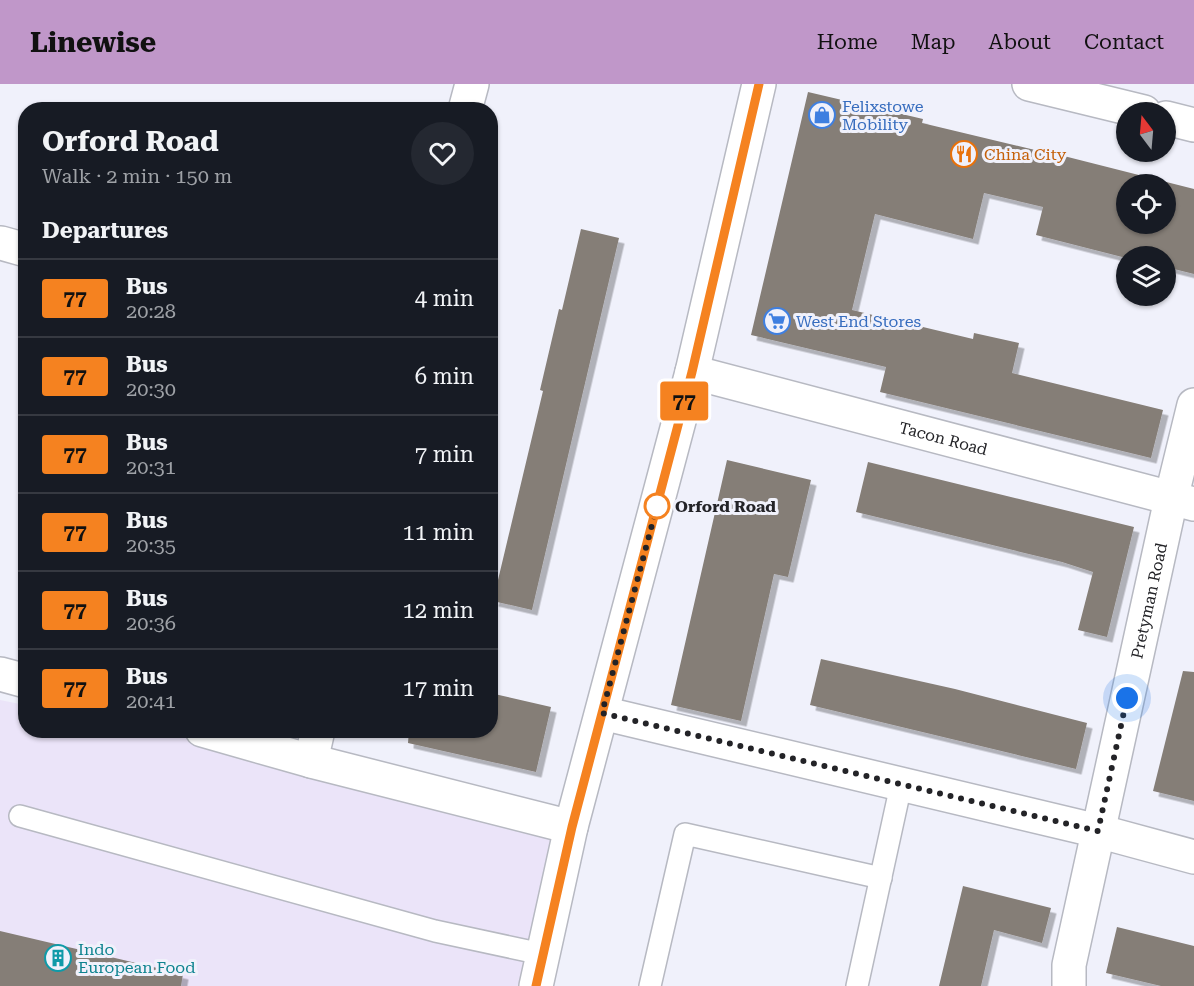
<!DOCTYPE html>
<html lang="en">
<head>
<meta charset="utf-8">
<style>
	:root { --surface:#171b24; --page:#242831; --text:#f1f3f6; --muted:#9ea1a6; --line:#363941; --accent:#c097c9 }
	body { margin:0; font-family:"Roboto Serif",serif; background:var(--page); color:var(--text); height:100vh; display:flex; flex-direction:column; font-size:22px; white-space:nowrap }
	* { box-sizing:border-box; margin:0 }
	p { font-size:20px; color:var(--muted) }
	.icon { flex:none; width:33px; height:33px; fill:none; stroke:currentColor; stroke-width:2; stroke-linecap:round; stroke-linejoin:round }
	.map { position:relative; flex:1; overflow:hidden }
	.drawer { position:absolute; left:18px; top:18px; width:480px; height:636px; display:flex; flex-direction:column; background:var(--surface); border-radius:24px; box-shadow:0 2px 4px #0004 }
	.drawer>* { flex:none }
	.badge { padding:0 12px; border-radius:4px; font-size:21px; line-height:39px }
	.needle { width:39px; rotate:344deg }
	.buttons { position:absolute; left:1116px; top:18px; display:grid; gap:12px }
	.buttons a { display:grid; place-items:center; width:60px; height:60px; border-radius:50%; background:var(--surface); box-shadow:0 2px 4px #0004; font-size:30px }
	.you { position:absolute; width:30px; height:30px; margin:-15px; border:4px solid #fff; border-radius:50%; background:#1a73e8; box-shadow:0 0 0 9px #1a73e833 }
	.map>.badge { position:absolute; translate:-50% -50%; box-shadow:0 0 0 3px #fff }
	h2 { padding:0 24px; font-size:22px; line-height:54px }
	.round { display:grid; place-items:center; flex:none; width:63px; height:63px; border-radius:32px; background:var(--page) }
	.head { display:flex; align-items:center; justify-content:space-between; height:102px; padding:0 24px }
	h1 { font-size:28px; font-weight:700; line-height:45px }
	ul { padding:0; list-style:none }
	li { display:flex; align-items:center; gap:18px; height:78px; padding:0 24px; border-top:2px solid var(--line) }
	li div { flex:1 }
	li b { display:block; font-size:22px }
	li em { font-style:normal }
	li .badge { min-width:66px; font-weight:700; text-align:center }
	header { display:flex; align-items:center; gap:36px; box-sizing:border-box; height:84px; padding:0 30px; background:var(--accent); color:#111 }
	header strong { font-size:28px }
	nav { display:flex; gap:33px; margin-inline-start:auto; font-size:21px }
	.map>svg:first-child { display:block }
	.industrial { fill:#ebe4f9 }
	.building { fill:#857e77; fill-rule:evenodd; filter:url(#shadow) }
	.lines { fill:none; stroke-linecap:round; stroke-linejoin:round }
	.lane-casing { stroke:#b7b9c2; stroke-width:24 }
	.street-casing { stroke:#b7b9c2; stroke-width:36 }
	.secondary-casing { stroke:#b7b9c2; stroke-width:36 }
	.primary-casing { stroke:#b7b9c2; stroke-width:36 }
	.lane { stroke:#fff; stroke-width:21 }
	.street { stroke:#fff; stroke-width:33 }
	.secondary { stroke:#fff; stroke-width:33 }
	.primary { stroke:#fff; stroke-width:33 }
	.line-casing { stroke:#fff; stroke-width:14 }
	.line { stroke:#f58220; stroke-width:9 }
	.walk { stroke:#232327; stroke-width:6; stroke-dasharray:0 10.8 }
	.stop-dot { fill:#fff; stroke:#f58220; stroke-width:3 }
	.labels { text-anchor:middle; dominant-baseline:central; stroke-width:6; stroke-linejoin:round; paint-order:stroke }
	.shop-label { font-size:16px; fill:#366cbe; stroke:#f0f1fb; text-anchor:start }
	.food-label { font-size:16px; fill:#c56008; stroke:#f0f1fb; text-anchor:start }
	.street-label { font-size:16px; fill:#232327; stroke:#f0f1fb }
	.stop-label { font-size:16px; font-weight:bold; fill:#232327; stroke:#f0f1fb; text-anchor:start }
	.culture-label { font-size:16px; fill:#0d838f; stroke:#f0f1fb; text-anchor:start }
</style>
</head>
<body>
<header>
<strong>Linewise</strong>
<nav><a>Home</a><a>Map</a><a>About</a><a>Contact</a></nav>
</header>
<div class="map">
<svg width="1194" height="902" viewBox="0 0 1194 902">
	<defs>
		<filter id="shadow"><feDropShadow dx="5.5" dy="5.5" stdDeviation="0" flood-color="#0004"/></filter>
	</defs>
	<rect width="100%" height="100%" fill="#f0f1fb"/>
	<!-- industrial -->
	<path class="industrial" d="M0,616L25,621L26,646L155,647L311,677L571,743L536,902H0Z"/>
	<!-- building -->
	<g class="building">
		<path d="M808,8L923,35L922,39L1056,71V70L1194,105V190L1166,183V172L1126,174L1036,151L1043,123L984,109L973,155L875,130L852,226L973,255L974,249L1019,259L1012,289L1163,326L1151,374L880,308L886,283L751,251ZM1126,100H1166V140H1126Z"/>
		<path d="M581,145L619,154L532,526L493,517L543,307L540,306L559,225L562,226Z"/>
		<path d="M727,376L811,396L788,493L774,490L741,637L671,621Z"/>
		<path d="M868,378L1134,443L1107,553L1078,546L1093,488L1062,478L856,428Z"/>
		<path d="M821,575L955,605L1087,639L1076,685L810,621Z"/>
		<path d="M1183,587L1194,588V717L1153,707Z"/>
		<path d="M490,609L551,623L536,688L408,659L409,646H490Z"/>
		<path d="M963,802L1051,824L1042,859L994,846L981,902H939Z"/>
		<path d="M1117,843L1194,862V902H1161L1106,889Z"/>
		<path d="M0,847L183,890L181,902H0Z"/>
	</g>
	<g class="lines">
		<defs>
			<g id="lane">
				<path d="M20,732L435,847L542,870"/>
				<path d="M650,902L685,750L881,794"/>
				<path d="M857,902L901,701"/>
			</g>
			<g id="street">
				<path d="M465,26L472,0"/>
				<path d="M1,159L26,166"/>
				<path id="s1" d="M692,288L1194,420"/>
				<path d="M0,590L26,597"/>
				<path d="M602,629L1098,747L1194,773"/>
				<path d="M202,646L311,677L571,743"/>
				<path d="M311,677L318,646"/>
				<path id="s2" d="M1069,902V881L1171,415L1194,321"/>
			</g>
			<g id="secondary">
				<path d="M1029,0L1144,28"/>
				<path d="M1166,34L1194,41"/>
			</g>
			<path id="primary" d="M536,902L571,743L692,288L759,0"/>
		</defs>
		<!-- lane casing -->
		<use href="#lane" class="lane-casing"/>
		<!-- street casing -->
		<use href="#street" class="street-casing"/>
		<!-- secondary casing -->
		<use href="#secondary" class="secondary-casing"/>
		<!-- primary casing -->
		<use href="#primary" class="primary-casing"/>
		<!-- lane -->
		<use href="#lane" class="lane"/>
		<!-- street -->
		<use href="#street" class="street"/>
		<!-- secondary -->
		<use href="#secondary" class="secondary"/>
		<!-- primary -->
		<use href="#primary" class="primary"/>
	</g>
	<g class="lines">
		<defs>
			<path id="line" d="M536,902L572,743L692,288L759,0"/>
		</defs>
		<!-- line casing -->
		<use href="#line" class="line-casing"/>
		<!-- line -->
		<use href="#line" class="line"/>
		<!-- walk -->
		<path class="walk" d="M657,422L602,629L1098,747L1127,614"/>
	</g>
	<!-- icons -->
	<defs>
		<symbol id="shop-ring" viewBox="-11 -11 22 22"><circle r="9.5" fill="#f0f1fb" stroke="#3f7fe0" stroke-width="1.5"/><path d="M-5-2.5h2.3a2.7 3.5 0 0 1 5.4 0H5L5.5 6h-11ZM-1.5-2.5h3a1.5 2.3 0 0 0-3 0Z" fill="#3f7fe0"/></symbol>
		<symbol id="restaurant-ring" viewBox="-11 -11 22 22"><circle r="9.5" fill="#f0f1fb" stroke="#e8710a" stroke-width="1.5"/><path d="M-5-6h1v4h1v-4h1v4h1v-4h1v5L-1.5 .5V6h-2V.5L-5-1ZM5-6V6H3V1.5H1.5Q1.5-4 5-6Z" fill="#e8710a"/></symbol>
		<symbol id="supermarket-ring" viewBox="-11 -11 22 22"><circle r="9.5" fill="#f0f1fb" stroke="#3f7fe0" stroke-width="1.5"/><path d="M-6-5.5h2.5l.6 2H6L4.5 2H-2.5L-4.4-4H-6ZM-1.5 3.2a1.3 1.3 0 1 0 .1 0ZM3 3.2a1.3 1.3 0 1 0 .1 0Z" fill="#3f7fe0"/></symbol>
		<symbol id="building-ring" viewBox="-11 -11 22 22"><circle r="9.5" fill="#f0f1fb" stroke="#0f9aa8" stroke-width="1.5"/><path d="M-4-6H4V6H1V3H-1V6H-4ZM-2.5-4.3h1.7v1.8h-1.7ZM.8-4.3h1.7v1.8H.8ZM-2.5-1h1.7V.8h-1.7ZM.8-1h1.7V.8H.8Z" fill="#0f9aa8"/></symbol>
	</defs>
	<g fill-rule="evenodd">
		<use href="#shop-ring" x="807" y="16" width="30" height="30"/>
		<use href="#restaurant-ring" x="949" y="55" width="30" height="30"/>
		<use href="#supermarket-ring" x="762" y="222" width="30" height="30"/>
		<use href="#building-ring" x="43" y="859" width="30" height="30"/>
	</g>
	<!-- markers -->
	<circle class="stop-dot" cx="657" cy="422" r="12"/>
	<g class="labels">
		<!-- shop labels -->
		<g class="shop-label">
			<text x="842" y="22">Felixstowe<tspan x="842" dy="18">Mobility</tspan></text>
			<text x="796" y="237">West End Stores</text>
		</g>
		<!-- food labels -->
		<g class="food-label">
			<text x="984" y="70">China City</text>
		</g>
		<!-- street labels -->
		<g class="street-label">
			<text stroke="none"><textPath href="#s1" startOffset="260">Tacon Road</textPath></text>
			<text stroke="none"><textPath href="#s2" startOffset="394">Pretyman Road</textPath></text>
		</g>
		<!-- stop labels -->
		<g class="stop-label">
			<text x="675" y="422">Orford Road</text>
		</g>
		<!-- culture labels -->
		<g class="culture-label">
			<text x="78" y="865">Indo<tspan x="78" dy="18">European Food</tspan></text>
		</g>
	</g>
</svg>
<div class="buttons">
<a><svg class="needle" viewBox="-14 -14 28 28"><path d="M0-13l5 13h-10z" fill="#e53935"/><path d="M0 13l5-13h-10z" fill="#9ea1a6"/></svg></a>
<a><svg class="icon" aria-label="locate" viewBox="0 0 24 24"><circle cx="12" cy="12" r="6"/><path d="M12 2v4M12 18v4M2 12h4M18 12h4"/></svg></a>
<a><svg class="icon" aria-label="layers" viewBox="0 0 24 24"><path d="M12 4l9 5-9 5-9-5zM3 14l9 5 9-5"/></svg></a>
</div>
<div class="you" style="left:1127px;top:614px"></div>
<b class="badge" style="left:684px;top:317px;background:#f58220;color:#111">77</b>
<section class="drawer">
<div class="head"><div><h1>Orford Road</h1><p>Walk · 2 min · 150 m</p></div><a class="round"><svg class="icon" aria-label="heart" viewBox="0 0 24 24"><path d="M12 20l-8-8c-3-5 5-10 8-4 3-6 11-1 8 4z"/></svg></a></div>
<h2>Departures</h2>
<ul>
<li><span class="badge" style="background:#f58220;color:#111">77</span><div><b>Bus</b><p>20:28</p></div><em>4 min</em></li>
<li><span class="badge" style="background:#f58220;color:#111">77</span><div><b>Bus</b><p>20:30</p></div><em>6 min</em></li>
<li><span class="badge" style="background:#f58220;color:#111">77</span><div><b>Bus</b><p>20:31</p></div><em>7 min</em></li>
<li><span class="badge" style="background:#f58220;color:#111">77</span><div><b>Bus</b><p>20:35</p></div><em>11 min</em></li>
<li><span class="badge" style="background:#f58220;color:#111">77</span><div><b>Bus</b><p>20:36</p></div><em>12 min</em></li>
<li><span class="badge" style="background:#f58220;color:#111">77</span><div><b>Bus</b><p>20:41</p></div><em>17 min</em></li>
</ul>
</section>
</div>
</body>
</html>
